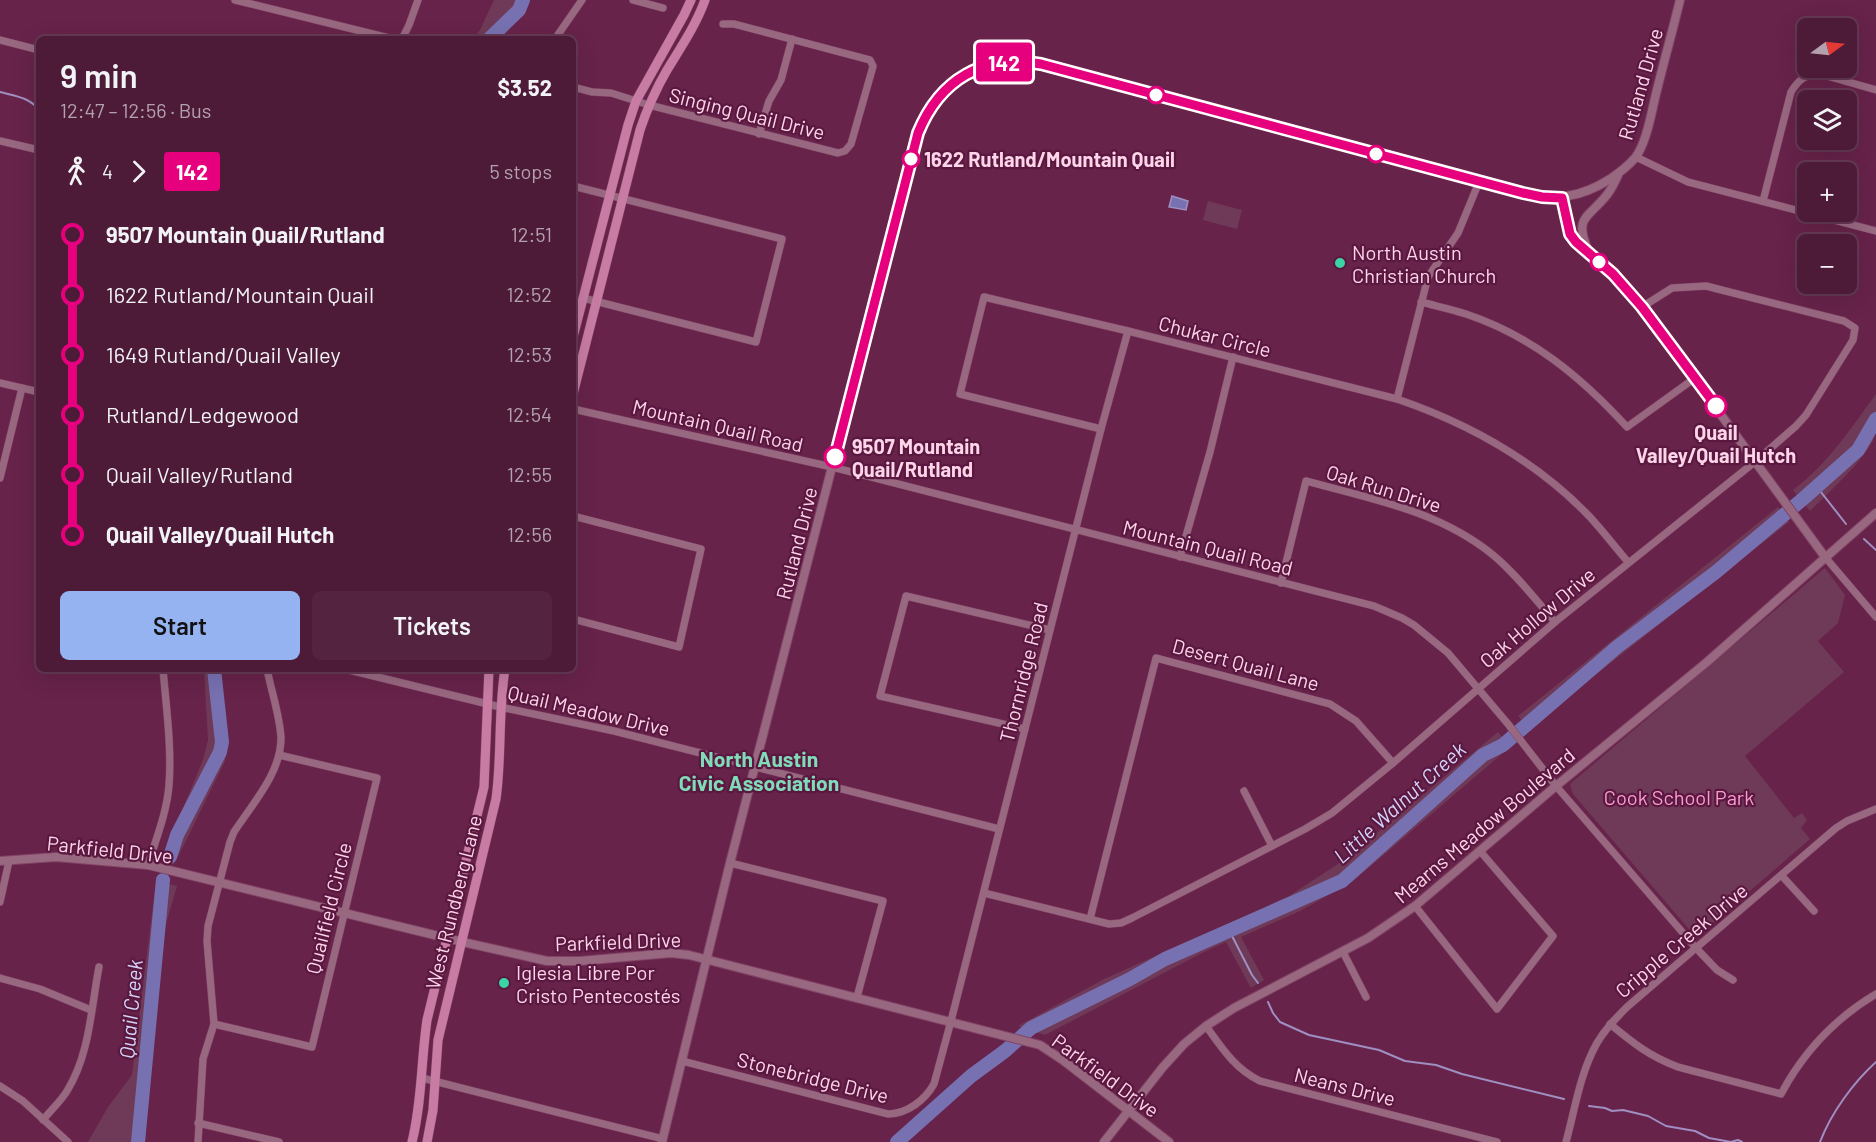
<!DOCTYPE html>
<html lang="en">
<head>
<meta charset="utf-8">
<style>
	:root { --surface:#4d1a38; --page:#542340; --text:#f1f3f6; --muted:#b3a1ae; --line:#643853; --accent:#95b2f1 }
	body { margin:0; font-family:Barlow,sans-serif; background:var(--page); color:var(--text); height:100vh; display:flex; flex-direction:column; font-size:22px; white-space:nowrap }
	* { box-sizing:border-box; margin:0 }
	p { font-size:20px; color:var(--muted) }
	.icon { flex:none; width:33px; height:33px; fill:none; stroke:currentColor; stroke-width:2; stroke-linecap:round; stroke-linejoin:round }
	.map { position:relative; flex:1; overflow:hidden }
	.sheet { position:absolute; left:36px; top:36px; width:540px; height:636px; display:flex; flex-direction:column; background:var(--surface); border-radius:9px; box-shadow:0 6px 24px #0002,0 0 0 2px var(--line) }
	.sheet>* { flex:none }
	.badge { padding:0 12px; border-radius:4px; font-size:21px; line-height:39px }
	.needle { width:39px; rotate:75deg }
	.buttons { position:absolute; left:1797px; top:18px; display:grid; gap:12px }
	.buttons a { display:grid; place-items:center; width:60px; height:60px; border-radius:9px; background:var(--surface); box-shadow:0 6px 24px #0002,0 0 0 2px var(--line); font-size:30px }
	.map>.badge { position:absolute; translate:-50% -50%; box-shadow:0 0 0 3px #fff }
	.legs { display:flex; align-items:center; gap:9px; height:66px; padding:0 24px; font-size:20px }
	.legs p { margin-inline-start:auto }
	.headline { display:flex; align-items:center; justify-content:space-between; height:102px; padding:0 24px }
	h1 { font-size:33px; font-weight:600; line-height:45px }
	.primary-button { display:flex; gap:12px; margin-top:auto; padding:12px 24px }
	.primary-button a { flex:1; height:69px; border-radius:9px; background:var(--accent); color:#111; font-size:24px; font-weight:600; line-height:69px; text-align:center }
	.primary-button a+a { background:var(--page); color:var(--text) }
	ul { padding:0 24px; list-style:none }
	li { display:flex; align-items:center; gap:21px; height:60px; font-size:22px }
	li i { display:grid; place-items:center; width:9px; height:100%; margin:0 8px; background:currentColor }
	li i::after { content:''; width:15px; height:15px; margin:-8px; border:4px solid; border-radius:50%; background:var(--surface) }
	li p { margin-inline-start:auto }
	li:first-child i { background:linear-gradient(#0000 50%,currentColor 0) }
	li:last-child i { background:linear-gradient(currentColor 50%,#0000 0) }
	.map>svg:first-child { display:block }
	.green { fill:#6f3a57 }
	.water { fill:#7871b1; stroke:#a08fc2; stroke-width:1.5 }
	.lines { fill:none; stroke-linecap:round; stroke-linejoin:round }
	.stream { stroke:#a08fc2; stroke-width:2 }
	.river { stroke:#7871b1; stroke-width:14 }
	.minor-casing { stroke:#824366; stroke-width:8 }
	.tertiary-casing { stroke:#824366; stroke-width:10 }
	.secondary-casing { stroke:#824366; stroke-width:10 }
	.minor { stroke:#986880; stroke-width:7 }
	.tertiary { stroke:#986880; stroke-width:8 }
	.secondary { stroke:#c87ca4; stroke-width:9 }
	.line-1-casing { stroke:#fff; stroke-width:14 }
	.line-1 { stroke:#e6007e; stroke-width:9 }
	.stop-1-dot { fill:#fff; stroke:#e6007e; stroke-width:3 }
	.poi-dot { fill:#3ad4a5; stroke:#5a1840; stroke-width:2 }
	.labels { text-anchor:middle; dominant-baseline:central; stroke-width:4.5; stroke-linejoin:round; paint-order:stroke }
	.street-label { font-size:20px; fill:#fed4e8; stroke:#5a1840 }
	.stop-label { font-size:20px; font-weight:bold; fill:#fed4e8; stroke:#5a1840; text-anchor:start }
	.poi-label { font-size:20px; fill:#fed4e8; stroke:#5a1840; text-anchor:start }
	.park-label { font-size:20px; fill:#fc9dcf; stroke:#5a1840 }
	.neighbourhood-label { font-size:21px; font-weight:bold; fill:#81dbb9; stroke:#5a1840 }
	.water-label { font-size:21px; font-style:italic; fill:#d5d3f8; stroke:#5a1840 }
</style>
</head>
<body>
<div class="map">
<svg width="1876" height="1142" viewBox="0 0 1876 1142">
	<rect width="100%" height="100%" fill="#67234a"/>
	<!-- green -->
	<g class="green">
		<path d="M494,0H529L527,5L497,39H472L480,30Z"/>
		<path d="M1208,201L1242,210L1237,229L1203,220Z"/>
		<path d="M1876,394C1876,406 1876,420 1876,432C1873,453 1825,496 1810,511L1793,490C1826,466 1852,427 1876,394Z"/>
		<path d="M1778,507L1789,522L1593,677L1530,731L1518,716Z"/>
		<path d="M1825,568L1845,595L1838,623L1818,641L1844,672L1745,756L1794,818L1802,813L1807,820L1801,828L1810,839L1700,934L1694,935L1573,794L1570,784Z"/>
		<path d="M204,669H219L227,744L225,761L178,857L164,854L203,760L208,740Z"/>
		<path d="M1498,732L1510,747L1352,882L1300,911L1241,937L1264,980L1251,988L1226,942L1204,952L1045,1035L1018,1026L1104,979L1289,896L1347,858Z"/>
		<path d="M156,881L177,886L163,934L145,1142H88L108,1107L132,1075Z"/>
	</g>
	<!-- water -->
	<path class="water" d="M1172,196L1188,201L1186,210L1169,207Z"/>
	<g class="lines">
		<!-- stream -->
		<g class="stream">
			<path d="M0,92C15,96 29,97 39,110"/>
			<path d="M1817,487L1846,524"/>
			<path d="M1864,539L1876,550"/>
			<path d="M1229,930L1252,975L1258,983"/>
			<path d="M1268,1002L1273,1013L1280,1022L1309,1035L1379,1050L1405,1061L1436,1065L1462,1074L1564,1099"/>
			<path d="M1589,1106L1605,1108L1612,1111L1623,1110L1648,1116L1666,1126L1695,1131L1709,1138L1731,1142L1738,1140L1742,1142"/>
			<path d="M1820,1142C1831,1113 1853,1083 1876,1062"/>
		</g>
		<!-- river -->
		<g class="river">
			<path d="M489,39L519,10L523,0"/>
			<path d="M170,857L177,835L220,752L222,742L214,669"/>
			<path d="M138,1142L163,880"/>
			<path d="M897,1142L971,1076L1005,1051L1031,1028L1130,979L1165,959L1342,881L1483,755L1503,745L1617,647L1716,572L1804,498L1858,450L1876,419"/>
		</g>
		<defs>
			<g id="minor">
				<path d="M235,0L393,39"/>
				<path d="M633,0L663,8"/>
				<path d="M402,39L409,25L418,0"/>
				<path d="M555,39L582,0"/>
				<path d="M0,40L39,50"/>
				<path d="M573,87L592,92L611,93L649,105L838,153L845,151L851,144L872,70L873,66L870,60L734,24H723"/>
				<path d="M759,134L769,101L781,80L792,39"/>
				<path d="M0,141L39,150"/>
				<path d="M1636,157L1688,182L1876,231"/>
				<path d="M573,186L782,239L756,342L583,298"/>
				<path d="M1763,201L1791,92C1799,79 1806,74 1820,74L1876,90"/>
				<path d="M1421,302C1436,306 1451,309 1466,314C1532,336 1581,377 1627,427L1695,378"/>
				<path d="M0,383L39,392"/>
				<path d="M1397,399L1428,277L1458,233L1479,182"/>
				<path d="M573,409L832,467L1374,606L1402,618L1414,625L1448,653L1508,724L1556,786L1696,948L1717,970L1733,980"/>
				<path d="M1101,429L960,394L984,297L1128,331L1397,399C1470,424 1535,460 1589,516C1603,531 1615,547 1628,562"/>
				<path d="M0,478L22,388"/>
				<path d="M573,516L701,549L679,647L573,619"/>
				<path d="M1180,557L1210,452L1233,357"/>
				<path d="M1825,557L1876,617"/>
				<path d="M1281,583L1306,481C1372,499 1439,511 1493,555C1516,574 1535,599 1555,622"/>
				<path d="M345,669L500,707L614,731L999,829"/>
				<path d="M1025,729L880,696L906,596L1050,630"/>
				<path d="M1244,791L1272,846"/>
				<path d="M730,863L883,901L857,997"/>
				<path d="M148,865C156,839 167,812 169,785C172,749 166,705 163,669"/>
				<path d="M1782,876L1814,911"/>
				<path d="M984,893L1109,924L1121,923L1132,918L1305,829L1332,813L1393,763L1555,622L1756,461L1796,426L1806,415L1853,340L1855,328L1844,321L1706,286L1672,288L1642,307"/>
				<path d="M0,902L9,861"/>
				<path d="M1415,906L1497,1009L1553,936L1480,851"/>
				<path d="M1090,919L1156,658L1330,704L1356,721L1393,763"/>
				<path d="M1343,952L1366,997"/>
				<path d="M0,978L40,989L91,1010"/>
				<path d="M214,1024L312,1047L377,778L279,755"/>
				<path d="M1610,1024C1633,1043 1649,1056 1678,1067L1781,1094C1804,1051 1834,1019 1876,994"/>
				<path d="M1206,1026C1222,1048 1235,1069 1260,1081L1497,1142"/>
				<path d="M682,1061L888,1114C907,1114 925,1100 934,1084L951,1021L1101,429L1128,331"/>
				<path d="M422,1078L663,1139"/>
				<path d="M0,1086L23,1101L68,1142"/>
				<path d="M43,1120C51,1110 61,1101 67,1091C90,1054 91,1008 99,967"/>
				<path d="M198,1123L279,1142"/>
				<path d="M198,1142L203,1059L214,1024L207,941L208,926L230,842L234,832C253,803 281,773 281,738C280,716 271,690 267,669"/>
				<path d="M1566,1142C1575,1109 1580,1073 1597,1043C1605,1029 1616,1018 1627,1007L1836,828L1847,821L1876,809"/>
			</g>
			<g id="tertiary">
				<path d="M1561,198L1570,234L1576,242L1613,275L1642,307L1825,557"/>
				<path d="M1588,250C1574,217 1587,219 1606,196C1611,190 1615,182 1618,175"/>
				<path d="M0,861L56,857L148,865L467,943L547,961H580L671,953L689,955L1040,1045L1064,1061L1169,1142"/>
				<path d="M662,1142L730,863L918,133C938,84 974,59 1028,62L1523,193C1558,200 1580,198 1610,179C1619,173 1628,166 1635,158C1646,144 1651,115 1655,98C1663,65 1672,33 1680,0"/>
				<path d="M1104,1142L1163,1067L1184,1044L1206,1026L1234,1008L1368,938L1415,906L1556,786L1707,662L1876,513"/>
			</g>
			<g id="secondary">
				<path d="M573,337L628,125L636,101L684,15L691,0"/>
				<path d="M573,394L640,130C647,109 656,89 667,70C681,47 696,25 705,0"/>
				<path d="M412,1142C422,1102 421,1061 427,1020L484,787L489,669"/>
				<path d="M427,1142L433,1110L438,1040L496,799C502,756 498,712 505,669"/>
			</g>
		</defs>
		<!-- minor casing -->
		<use href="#minor" class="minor-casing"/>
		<!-- tertiary casing -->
		<use href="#tertiary" class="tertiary-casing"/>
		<!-- secondary casing -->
		<use href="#secondary" class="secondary-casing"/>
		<!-- minor -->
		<use href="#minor" class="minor"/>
		<!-- tertiary -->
		<use href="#tertiary" class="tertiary"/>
		<!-- secondary -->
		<use href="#secondary" class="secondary"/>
	</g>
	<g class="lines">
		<defs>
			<path id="line-1" d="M835,457L918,133C940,79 983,54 1041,64L1523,193L1542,197L1562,198L1570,234L1576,242L1613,274L1642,307L1716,406"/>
		</defs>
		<!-- line-1 casing -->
		<use href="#line-1" class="line-1-casing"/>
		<!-- line-1 -->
		<use href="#line-1" class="line-1"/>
	</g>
	<!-- markers -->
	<g class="stop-1-dot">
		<circle cx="1156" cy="95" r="8"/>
		<circle cx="1376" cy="154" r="8"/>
		<circle cx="911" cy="159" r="8"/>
		<circle cx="1599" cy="262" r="8"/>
		<circle cx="1716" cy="406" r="10"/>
		<circle cx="835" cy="457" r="10"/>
	</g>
	<g class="poi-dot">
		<circle cx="1340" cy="263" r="6"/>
		<circle cx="504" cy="983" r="6"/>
	</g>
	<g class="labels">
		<!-- street labels -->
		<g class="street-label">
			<text transform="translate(1640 84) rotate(-74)">Rutland Drive</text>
			<text transform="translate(747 113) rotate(14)">Singing Quail Drive</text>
			<text transform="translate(1215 336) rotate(14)">Chukar Circle</text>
			<text transform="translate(718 425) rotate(13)">Mountain Quail Road</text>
			<text transform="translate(1384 488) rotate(17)">Oak Run Drive</text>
			<text transform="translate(796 543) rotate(-76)">Rutland Drive</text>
			<text transform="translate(1208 547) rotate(14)">Mountain Quail Road</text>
			<text transform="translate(1537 617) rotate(-40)">Oak Hollow Drive</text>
			<text transform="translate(1246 664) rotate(15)">Desert Quail Lane</text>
			<text transform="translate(1023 672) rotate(-76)">Thornridge Road</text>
			<text transform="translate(589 710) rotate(13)">Quail Meadow Drive</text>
			<text transform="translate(1484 825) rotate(-40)">Mearns Meadow Boulevard</text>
			<text transform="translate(110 849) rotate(6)">Parkfield Drive</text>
			<text transform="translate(453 902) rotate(-76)">West Rundberg Lane</text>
			<text transform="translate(328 908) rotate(-76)">Quailfield Circle</text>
			<text transform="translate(1681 940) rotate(-40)">Cripple Creek Drive</text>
			<text transform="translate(618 941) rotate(-2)">Parkfield Drive</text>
			<text transform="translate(1106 1075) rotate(36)">Parkfield Drive</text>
			<text transform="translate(813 1077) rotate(14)">Stonebridge Drive</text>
			<text transform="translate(1345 1086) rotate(14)">Neans Drive</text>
		</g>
		<!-- stop labels -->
		<g class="stop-label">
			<text x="924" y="159">1622 Rutland/Mountain Quail</text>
			<text x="1716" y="432" text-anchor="middle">Quail<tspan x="1716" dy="23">Valley/Quail Hutch</tspan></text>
			<text x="852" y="446">9507 Mountain<tspan x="852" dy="23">Quail/Rutland</tspan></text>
		</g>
		<!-- poi labels -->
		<g class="poi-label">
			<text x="1352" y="252">North Austin<tspan x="1352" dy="23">Christian Church</tspan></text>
			<text x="516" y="972">Iglesia Libre Por<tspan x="516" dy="23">Cristo Pentecostés</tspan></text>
		</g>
		<!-- park labels -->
		<g class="park-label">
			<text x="1679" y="797">Cook School Park</text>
		</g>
		<!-- neighbourhood labels -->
		<g class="neighbourhood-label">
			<text x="759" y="758">North Austin<tspan x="759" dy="24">Civic Association</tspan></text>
		</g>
		<!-- water labels -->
		<g class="water-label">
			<text transform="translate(1399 802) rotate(-42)">Little Walnut Creek</text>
			<text transform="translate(130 1009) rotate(-85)">Quail Creek</text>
		</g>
	</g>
</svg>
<div class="buttons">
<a><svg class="needle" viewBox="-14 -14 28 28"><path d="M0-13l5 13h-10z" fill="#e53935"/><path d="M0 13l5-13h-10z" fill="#b3a1ae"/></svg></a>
<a><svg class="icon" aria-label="layers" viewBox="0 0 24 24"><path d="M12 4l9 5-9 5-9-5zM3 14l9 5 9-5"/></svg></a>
<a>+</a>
<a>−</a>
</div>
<b class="badge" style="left:1004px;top:62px;background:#e6007e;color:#fff">142</b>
<section class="sheet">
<div class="headline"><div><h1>9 min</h1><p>12:47 – 12:56 · Bus</p></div><b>$3.52</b></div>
<div class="legs"><svg class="icon" aria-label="walk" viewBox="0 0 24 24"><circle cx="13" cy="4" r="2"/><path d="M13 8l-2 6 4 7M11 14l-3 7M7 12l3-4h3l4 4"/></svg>4<svg class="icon" aria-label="forward" viewBox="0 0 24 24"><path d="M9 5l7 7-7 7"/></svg><b class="badge" style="background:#e6007e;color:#fff">142</b><p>5 stops</p></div>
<ul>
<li><i style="color:#e6007e"></i><b>9507 Mountain Quail/Rutland</b><p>12:51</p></li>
<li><i style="color:#e6007e"></i><span>1622 Rutland/Mountain Quail</span><p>12:52</p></li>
<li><i style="color:#e6007e"></i><span>1649 Rutland/Quail Valley</span><p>12:53</p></li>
<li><i style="color:#e6007e"></i><span>Rutland/Ledgewood</span><p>12:54</p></li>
<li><i style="color:#e6007e"></i><span>Quail Valley/Rutland</span><p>12:55</p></li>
<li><i style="color:#e6007e"></i><b>Quail Valley/Quail Hutch</b><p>12:56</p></li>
</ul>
<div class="primary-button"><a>Start</a><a>Tickets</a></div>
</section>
</div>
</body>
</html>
